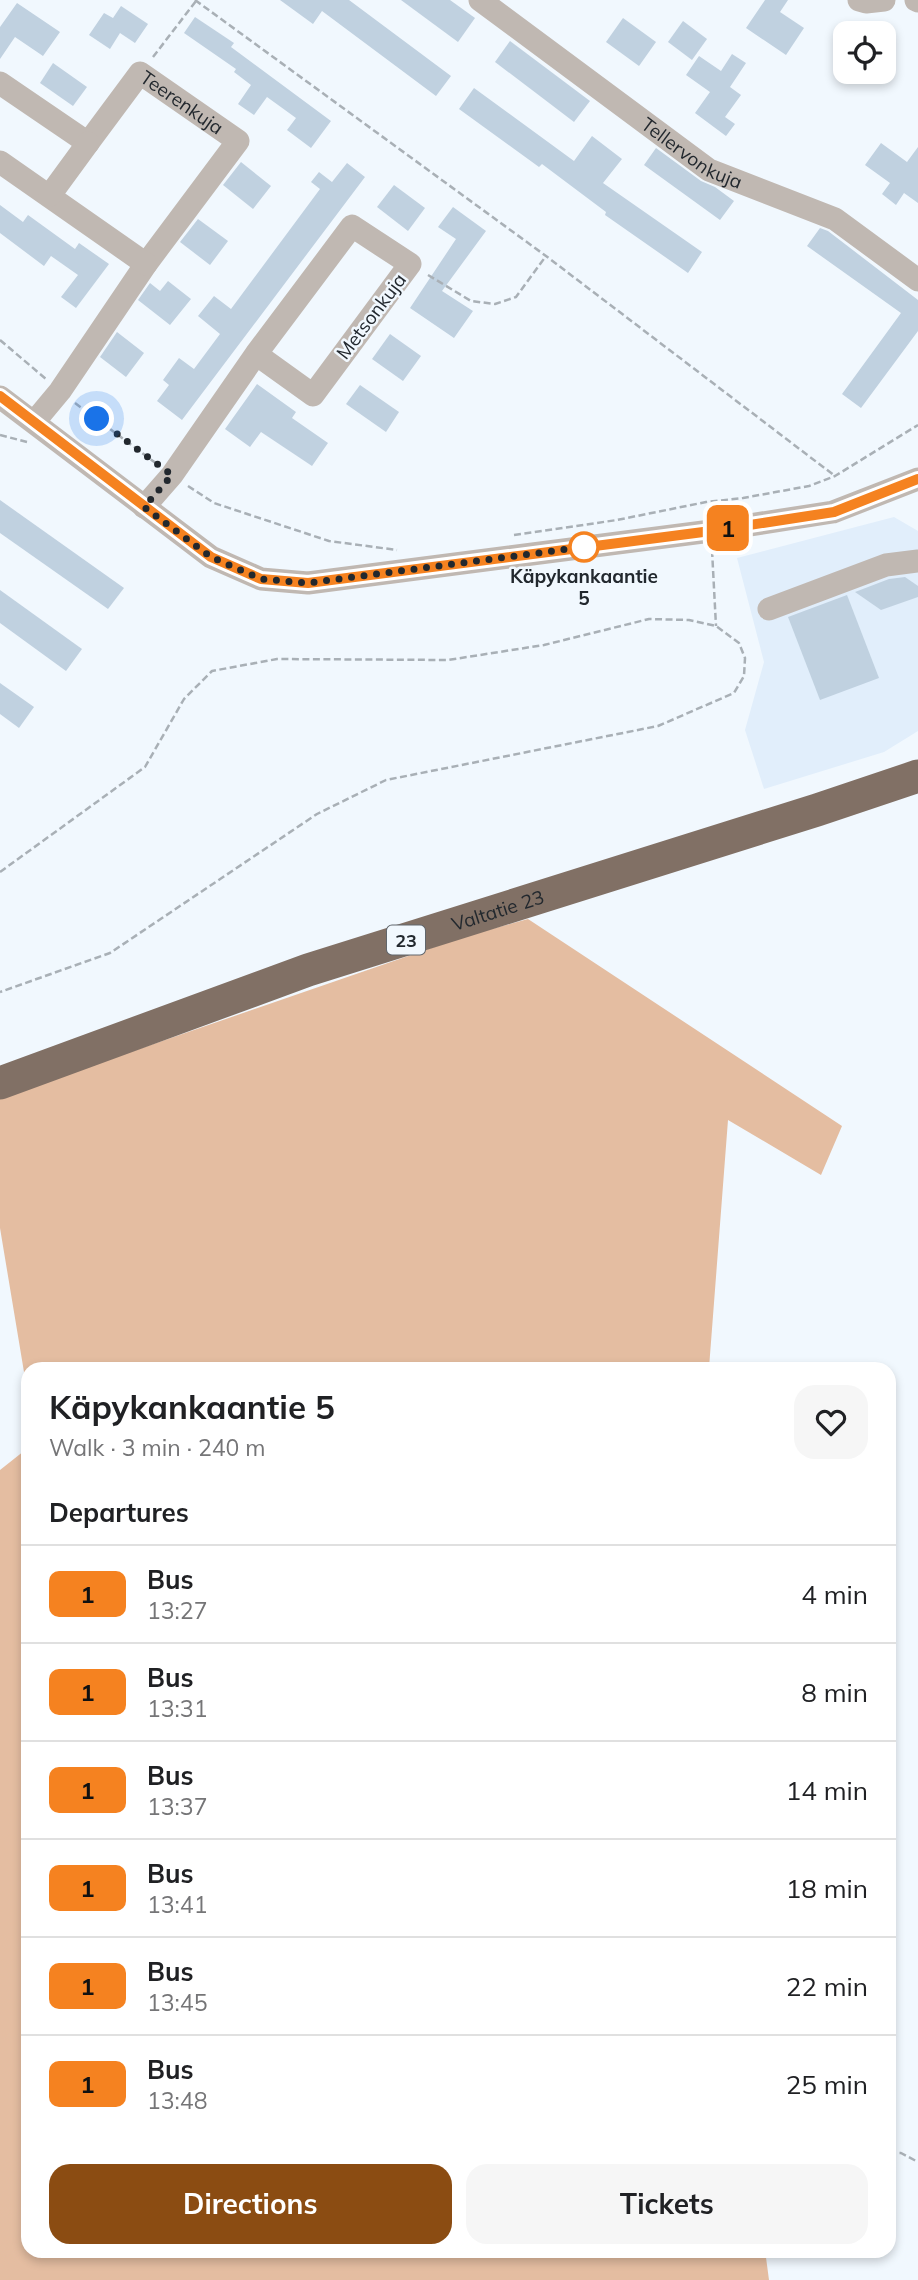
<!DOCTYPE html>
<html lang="en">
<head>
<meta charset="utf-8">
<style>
	:root { --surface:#fff; --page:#f6f6f6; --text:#202124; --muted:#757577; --line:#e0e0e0; --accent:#8b4c12 }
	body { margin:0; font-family:Mulish,sans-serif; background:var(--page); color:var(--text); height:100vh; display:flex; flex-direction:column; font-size:26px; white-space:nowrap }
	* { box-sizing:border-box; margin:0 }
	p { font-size:23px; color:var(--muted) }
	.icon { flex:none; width:38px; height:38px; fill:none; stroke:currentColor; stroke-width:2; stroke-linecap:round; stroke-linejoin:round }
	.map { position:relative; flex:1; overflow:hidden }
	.details { position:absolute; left:21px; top:1362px; width:875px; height:896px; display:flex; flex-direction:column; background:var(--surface); border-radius:21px; box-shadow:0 4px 10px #0003 }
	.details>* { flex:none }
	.badge { padding:0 14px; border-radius:10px; font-size:24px; line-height:46px }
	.controls { position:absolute; left:833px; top:21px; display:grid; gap:14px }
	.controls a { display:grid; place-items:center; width:63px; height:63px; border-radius:14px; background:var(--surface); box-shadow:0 4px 10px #0003; font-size:35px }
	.you { position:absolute; width:35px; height:35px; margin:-18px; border:5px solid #fff; border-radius:50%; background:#1a73e8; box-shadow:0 0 0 10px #1a73e833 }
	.map>.badge { position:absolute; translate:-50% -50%; box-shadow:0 0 0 4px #fff }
	h2 { padding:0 28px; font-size:26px; line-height:63px }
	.round { display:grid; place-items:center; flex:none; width:74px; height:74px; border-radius:21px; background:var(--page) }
	.head { display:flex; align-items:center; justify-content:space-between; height:119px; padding:0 28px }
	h1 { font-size:33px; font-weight:700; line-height:52px }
	.primary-button { display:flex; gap:14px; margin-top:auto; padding:14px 28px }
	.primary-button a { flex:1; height:80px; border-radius:21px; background:var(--accent); color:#fff; font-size:28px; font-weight:700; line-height:80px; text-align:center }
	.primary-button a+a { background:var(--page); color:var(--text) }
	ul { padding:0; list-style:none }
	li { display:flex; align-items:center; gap:21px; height:98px; padding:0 28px; border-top:2px solid var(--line) }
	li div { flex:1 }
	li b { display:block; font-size:26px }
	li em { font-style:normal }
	li .badge { min-width:77px; font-weight:700; text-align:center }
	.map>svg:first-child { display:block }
	.built { fill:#e1eefb }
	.green { fill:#e4bda1 }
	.building { fill:#c0d1e0 }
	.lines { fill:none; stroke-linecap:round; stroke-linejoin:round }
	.path { stroke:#a9b0b6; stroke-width:2.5; stroke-dasharray:7 3.5; stroke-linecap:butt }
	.minor { stroke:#c0b8b2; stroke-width:23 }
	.highway { stroke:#817065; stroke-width:33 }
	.line-casing { stroke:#fff; stroke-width:16 }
	.line { stroke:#f58220; stroke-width:10 }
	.walk { stroke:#22282e; stroke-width:7; stroke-dasharray:0 12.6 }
	.stop-dot { fill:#fff; stroke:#f58220; stroke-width:3.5 }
	.labels { text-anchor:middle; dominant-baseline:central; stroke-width:5; stroke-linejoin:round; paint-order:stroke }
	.shield { fill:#f1f8fe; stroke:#60666c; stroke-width:2 }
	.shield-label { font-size:18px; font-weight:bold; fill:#22282e }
	.street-label { font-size:19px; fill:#22282e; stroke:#f1f8fe }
	.stop-label { font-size:19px; font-weight:bold; fill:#22282e; stroke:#f1f8fe }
</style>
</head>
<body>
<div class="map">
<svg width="918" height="2280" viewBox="0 0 918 2280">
	<rect width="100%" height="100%" fill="#f1f8fe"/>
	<!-- built -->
	<path class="built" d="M894,517L918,531V731L884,752L764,789L745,730L764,662L737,558Z"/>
	<!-- green -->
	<g class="green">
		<path d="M528,919L842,1126L821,1175L728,1120L709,1368H28V1396L0,1228V1097L469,935Z"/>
		<path d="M28,1434V2250H765L769,2280H0V1470L24,1451Z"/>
	</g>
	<!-- building -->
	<g class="building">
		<path d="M280,0H349L451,76L436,96L322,11L313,24Z"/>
		<path d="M401,0H450L475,18L458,42Z"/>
		<path d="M765,0H788L780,12L804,28L786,55L746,28Z"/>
		<path d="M17,3L60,32L43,56L15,37L0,59V27Z"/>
		<path d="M121,6L148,24L135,43L120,33L110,49L89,35L104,13L113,18Z"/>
		<path d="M195,17L234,43L231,47L331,121L311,148L287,130L296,118L267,97L254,115L238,104L251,85L234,72L236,69L184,33Z"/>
		<path d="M623,18L656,42L639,66L606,42Z"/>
		<path d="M683,21L707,39L692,60L668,42Z"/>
		<path d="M510,41L590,101L574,122L495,62Z"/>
		<path d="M732,54L746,63L730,87L741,95L725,117L735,124L726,136L695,113L710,92L686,75L699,56L721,71Z"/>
		<path d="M53,63L87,87L73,106L40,83Z"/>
		<path d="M474,88L574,161L592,136L622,159L603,183L702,252L688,273L605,215L606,212L542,164L539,167L459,109Z"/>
		<path d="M881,143L907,162L918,147V203L904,193L896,205L882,194L890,183L865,165Z"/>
		<path d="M656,148L701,181L715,187L734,201L720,220L644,165Z"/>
		<path d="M241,162L271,186L253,209L223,185Z"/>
		<path d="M347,163L365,177L182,420L157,401L169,385L163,380L179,358L194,369L220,334L198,316L214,296L231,309L320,189L311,182L319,172L332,182Z"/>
		<path d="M394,185L425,208L408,231L377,207Z"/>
		<path d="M0,205L23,222L28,215L75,249L79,243L109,264L76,308L61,297L78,275L51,256L44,266L0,233Z"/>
		<path d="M453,207L486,231L442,291L473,311L454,338L410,308L456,239L438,227Z"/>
		<path d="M198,219L228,241L210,265L180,242Z"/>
		<path d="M820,228L828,231L918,300V331L861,408L842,394L901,313L807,246Z"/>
		<path d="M168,281L191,299L170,325L138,300L150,283L160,291Z"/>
		<path d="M117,332L144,353L126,377L100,357Z"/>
		<path d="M390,334L421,356L403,381L372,359Z"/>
		<path d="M257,384L296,412L292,418L328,443L312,466L261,432L250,447L225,429Z"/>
		<path d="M360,385L399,412L386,432L346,404Z"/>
		<path d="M0,500L124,588L108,609L0,533Z"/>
		<path d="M905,577L918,586V597L881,610L855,592L889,579Z"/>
		<path d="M0,590L82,649L66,671L0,623Z"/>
		<path d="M847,595L879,678L820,700L788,617Z"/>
		<path d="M0,683L34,707L19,728L0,714Z"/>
	</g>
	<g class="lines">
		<!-- path -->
		<g class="path">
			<path d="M195,0L546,256L835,476"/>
			<path d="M153,57L196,1"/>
			<path d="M428,275L471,301L495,304L516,297L546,256"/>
			<path d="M0,340L46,379"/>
			<path d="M75,403L157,464"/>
			<path d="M0,435L27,442"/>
			<path d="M188,486L214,503L329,541L397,550"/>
			<path d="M514,535L617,520L706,502L743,498L809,486L835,476L918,425"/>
			<path d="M712,550L716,626"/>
			<path d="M0,872L145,767L184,699L212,671L277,659L448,660L544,645L649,619L689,620L716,626L739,643L745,658L744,676L734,693L658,726L386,780L317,814L110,953L0,992"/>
			<path d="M889,2153H901L918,2162"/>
		</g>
		<!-- minor -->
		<g class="minor">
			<path id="s1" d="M480,0L709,170L835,219L918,280"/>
			<path d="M859,0L866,2L884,0"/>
			<path d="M916,0L918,1"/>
			<path id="s2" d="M0,83L88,143L140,73L238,141L146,264L60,391L35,421"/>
			<path d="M0,162L146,264"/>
			<path d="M50,195L88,143"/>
			<path d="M0,397L211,557L261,579L308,583L711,531L833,512L918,479"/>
			<path d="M144,507L172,475L256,354L352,226L410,264L313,395L256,354"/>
			<path d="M769,609L886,565L918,561"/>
		</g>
		<!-- highway -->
		<path class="highway" id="s3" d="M0,1083L308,970L817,810L918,776"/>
	</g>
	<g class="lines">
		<defs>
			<path id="line" d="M0,396L211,557L261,579L308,583L711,531L834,512L918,479"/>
		</defs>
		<!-- line casing -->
		<use href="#line" class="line-casing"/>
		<!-- line -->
		<use href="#line" class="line"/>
		<!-- walk -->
		<path class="walk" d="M97,419L172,475L144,507L211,557L261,579L308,583L584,547"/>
	</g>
	<!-- markers -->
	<circle class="stop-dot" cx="584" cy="547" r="14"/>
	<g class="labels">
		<!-- shield labels -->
		<rect class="shield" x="387" y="925.5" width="38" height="29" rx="5"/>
		<g class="shield-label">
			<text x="406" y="940">23</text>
		</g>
		<!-- street labels -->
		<g class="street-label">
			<text stroke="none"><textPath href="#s2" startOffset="245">Teerenkuja</textPath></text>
			<text stroke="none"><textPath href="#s1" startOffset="262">Tellervonkuja</textPath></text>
			<text transform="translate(371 316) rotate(-53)">Metsonkuja</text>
			<text stroke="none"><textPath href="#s3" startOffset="527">Valtatie 23</textPath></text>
		</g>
		<!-- stop labels -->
		<g class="stop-label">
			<text x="584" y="576">Käpykankaantie<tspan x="584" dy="22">5</tspan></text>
		</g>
	</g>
</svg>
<div class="controls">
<a><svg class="icon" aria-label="locate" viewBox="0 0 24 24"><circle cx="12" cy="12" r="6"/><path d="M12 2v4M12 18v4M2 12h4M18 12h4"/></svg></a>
</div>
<div class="you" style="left:97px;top:419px"></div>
<b class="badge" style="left:728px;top:528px;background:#f58220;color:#111">1</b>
<section class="details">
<div class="head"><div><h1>Käpykankaantie 5</h1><p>Walk · 3 min · 240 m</p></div><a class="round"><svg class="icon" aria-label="heart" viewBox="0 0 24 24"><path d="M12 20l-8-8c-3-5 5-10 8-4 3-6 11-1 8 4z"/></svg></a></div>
<h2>Departures</h2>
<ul>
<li><span class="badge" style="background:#f58220;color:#111">1</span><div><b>Bus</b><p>13:27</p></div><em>4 min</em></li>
<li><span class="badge" style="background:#f58220;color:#111">1</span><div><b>Bus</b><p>13:31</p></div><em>8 min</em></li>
<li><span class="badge" style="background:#f58220;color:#111">1</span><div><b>Bus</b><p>13:37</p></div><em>14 min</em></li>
<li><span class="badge" style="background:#f58220;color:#111">1</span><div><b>Bus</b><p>13:41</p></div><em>18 min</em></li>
<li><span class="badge" style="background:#f58220;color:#111">1</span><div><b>Bus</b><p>13:45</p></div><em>22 min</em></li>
<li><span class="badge" style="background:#f58220;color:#111">1</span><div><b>Bus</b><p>13:48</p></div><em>25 min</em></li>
</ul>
<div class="primary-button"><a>Directions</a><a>Tickets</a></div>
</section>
</div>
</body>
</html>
